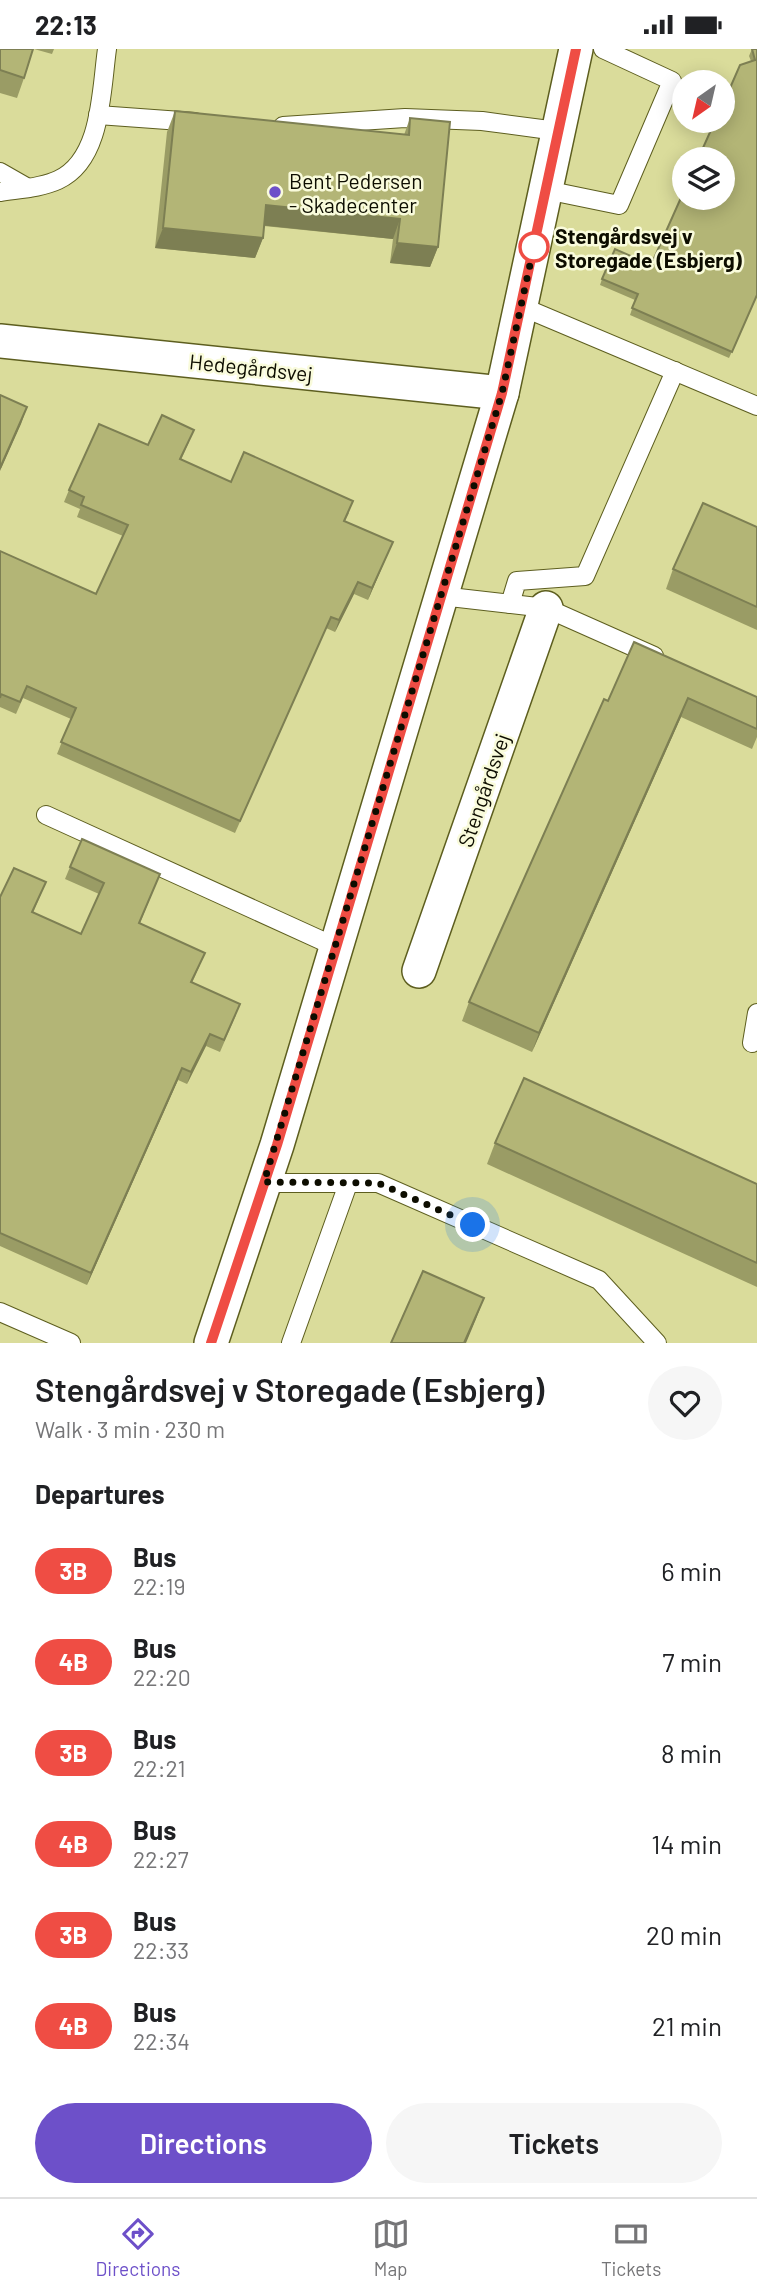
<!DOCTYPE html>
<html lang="en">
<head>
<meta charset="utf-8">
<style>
	:root { --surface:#fff; --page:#f6f6f6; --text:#202124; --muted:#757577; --line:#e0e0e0; --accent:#6d50c9 }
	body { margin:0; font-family:Barlow,sans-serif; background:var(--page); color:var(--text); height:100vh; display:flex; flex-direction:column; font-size:26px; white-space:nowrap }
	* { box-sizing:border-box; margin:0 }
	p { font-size:23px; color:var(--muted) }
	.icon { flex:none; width:38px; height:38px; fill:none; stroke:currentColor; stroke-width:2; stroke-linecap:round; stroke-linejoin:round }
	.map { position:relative; height:1294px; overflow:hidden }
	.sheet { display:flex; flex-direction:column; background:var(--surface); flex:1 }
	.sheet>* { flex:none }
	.badge { padding:0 14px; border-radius:23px; font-size:24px; line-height:46px }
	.needle { width:46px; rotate:214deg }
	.buttons { position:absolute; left:672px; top:21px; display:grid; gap:14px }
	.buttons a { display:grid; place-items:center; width:63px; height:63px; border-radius:50%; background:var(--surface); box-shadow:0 4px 18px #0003; font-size:35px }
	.you { position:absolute; width:35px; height:35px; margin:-18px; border:5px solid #fff; border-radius:50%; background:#1a73e8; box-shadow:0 0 0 10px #1a73e833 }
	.map>.badge { position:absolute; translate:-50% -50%; box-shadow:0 0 0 4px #fff }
	h2 { padding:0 35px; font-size:26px; line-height:63px }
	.round { display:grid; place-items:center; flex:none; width:74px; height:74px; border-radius:37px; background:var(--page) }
	.head { display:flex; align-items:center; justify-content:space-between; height:119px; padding:0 35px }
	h1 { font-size:33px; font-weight:600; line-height:52px }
	.button { display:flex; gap:14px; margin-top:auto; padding:14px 35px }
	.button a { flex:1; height:80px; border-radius:42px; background:var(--accent); color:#fff; font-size:28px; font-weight:600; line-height:80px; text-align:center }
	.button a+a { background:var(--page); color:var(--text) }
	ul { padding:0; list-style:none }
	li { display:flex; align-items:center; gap:21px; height:91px; padding:0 35px }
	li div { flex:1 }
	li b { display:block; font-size:26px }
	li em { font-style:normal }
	li .badge { min-width:77px; font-weight:700; text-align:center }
	.status { display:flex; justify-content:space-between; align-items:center; height:49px; padding:0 35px; background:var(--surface); direction:ltr }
	.status svg { height:19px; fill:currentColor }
	.dock { display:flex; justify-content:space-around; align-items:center; height:98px; border-top:2px solid var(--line); background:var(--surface); font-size:19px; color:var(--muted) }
	.dock a { display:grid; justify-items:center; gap:4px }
	.dock .on { color:var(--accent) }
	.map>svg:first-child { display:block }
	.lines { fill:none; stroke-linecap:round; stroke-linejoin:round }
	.lane-casing { stroke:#5d5e1f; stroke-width:20 }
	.street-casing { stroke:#5d5e1f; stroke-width:36 }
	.lane { stroke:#fff; stroke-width:18 }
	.street { stroke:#fff; stroke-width:33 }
	.wall { fill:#9a9c65 }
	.shaded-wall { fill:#7d7f53 }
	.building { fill:#b3b576; stroke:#7d7f53; stroke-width:2 }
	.line-casing { stroke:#fff; stroke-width:16 }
	.line { stroke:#ef4d44; stroke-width:10 }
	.walk { stroke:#0d0d00; stroke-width:7; stroke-dasharray:0 12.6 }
	.poi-dot { fill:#6d50c9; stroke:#f9fbdb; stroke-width:2.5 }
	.stop-dot { fill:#fff; stroke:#ef4d44; stroke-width:3.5 }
	.labels { text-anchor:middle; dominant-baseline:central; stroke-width:5; stroke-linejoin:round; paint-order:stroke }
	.poi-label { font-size:21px; fill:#0d0d00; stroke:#f9fbdb; text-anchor:start }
	.stop-label { font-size:21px; font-weight:bold; fill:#0d0d00; stroke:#f9fbdb; text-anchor:start }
	.street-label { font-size:21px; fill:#0d0d00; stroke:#f9fbdb }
</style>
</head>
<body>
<div class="status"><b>22:13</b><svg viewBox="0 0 49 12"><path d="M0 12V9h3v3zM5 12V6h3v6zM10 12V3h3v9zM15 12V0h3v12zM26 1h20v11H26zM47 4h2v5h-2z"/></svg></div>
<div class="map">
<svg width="757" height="1294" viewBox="0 0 757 1294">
	<rect width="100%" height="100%" fill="#dadc9b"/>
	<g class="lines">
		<defs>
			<g id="lane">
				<path d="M98,66L195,73"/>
				<path d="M283,77L405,69L482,72L557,82"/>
				<path d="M0,123L28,139"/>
				<path d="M546,141L619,156L672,32L603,0"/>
				<path d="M0,143C19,140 41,139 58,131C102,111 101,42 107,0"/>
				<path d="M520,257L757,357"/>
				<path d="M441,547L546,559L654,607"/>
				<path d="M510,555L517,532L585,527L675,322"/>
				<path d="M46,766L336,898"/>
				<path d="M752,994L757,964"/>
				<path d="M264,1134H378L599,1231L657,1294"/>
				<path d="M0,1263L71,1294"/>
				<path d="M291,1294L348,1135"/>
			</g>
			<g id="street">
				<path d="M0,292L502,344"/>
				<path d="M419,922L546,559"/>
				<path d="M211,1294L277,1096L502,344L576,0"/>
			</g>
		</defs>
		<!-- lane casing -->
		<use href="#lane" class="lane-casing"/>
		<!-- street casing -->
		<use href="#street" class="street-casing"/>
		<!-- lane -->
		<use href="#lane" class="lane"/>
		<!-- street -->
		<use href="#street" class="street"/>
	</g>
	<!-- wall -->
	<g class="wall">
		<path d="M0,0L24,29L17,49L0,44Z"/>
		<path d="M34,0H54L52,5Z"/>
		<path d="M752,0H757V247L729,309L630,266L635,251L600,236L602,230L651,216L751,12L749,7Z"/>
		<path d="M175,62L404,86L410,69L438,198L430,218L390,214L393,190L264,177L263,189L255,209L155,199L167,83Z"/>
		<path d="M189,393L181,411L231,433L349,464L345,472L393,493L368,551L354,545L335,583L326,579L235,784L57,705L71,670L23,649L16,665L0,658V502L96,545L123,487L77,468L80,460L64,453L69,441L148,396Z"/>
		<path d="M757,478V581L666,540L673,520Z"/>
		<path d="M757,648V688L752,700L681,668L532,1003L462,972L469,953L608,652Z"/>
		<path d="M70,818L160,825L140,874L200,916L192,934L236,966L220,1003L206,997L187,1035L178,1031L87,1236L0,1197V848L46,833L33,864L81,885L99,845L65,830Z"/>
		<path d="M495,1094L757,1135V1238L487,1115Z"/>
	</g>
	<!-- shaded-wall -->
	<g class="shaded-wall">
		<path d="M266,156L400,170L393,190L259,176Z"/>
		<path d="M163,179L263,189L255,209L155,199Z"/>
		<path d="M397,194L438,198L430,218L390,214Z"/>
		<path d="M27,358L21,375L0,422V419Z"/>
		<path d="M393,493L388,504L368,551L372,539Z"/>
		<path d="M358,533L354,545L335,583L339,571Z"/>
		<path d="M688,649L681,668L532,1003L539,984Z"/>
		<path d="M210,985L206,997L187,1035L191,1023Z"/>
		<path d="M182,1019L178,1031L87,1236L91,1224Z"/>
		<path d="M484,1249L476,1270L466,1294H464Z"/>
	</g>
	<!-- building -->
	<g class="building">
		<path d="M0,0H33L24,29L0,21Z"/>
		<path d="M752,0H757V246L732,303L632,259L638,245L602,230L615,200L651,216L684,142V149H723V110H698L715,72H723V55L740,16L755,11Z"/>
		<path d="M175,62L409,86L410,69L450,73L438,198L397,194L400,170L266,156L263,189L163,179Z"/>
		<path d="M0,346L27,358L0,419Z"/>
		<path d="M162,366L194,381L180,410L231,433L244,403L353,452L344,472L393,493L372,539L358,533L339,571L331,568L240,772L61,693L76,659L27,637L20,653L1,645L0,649V502L96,545L128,476L81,456L84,448L69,441L99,375L148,396Z"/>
		<path d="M703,454L757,478V558L673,520Z"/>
		<path d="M634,593L757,648V680L688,649L539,984L469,953L604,650L608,652Z"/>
		<path d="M82,790L160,825L139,874L205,904L191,933L240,955L224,991L210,985L191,1023L182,1019L91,1224L0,1184V848L14,819L46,833L32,863L81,885L104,834L70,818Z"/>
		<path d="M524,1029L757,1135V1214L495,1094Z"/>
		<path d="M423,1222L484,1249L464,1294H391Z"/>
	</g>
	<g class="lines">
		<defs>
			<path id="line" d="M211,1294L277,1096L502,344L576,0"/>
		</defs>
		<!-- line casing -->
		<use href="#line" class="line-casing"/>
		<!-- line -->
		<use href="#line" class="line"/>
		<!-- walk -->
		<path class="walk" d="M473,1176L378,1134L264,1133L502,344L536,188L534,198"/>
	</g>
	<!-- markers -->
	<circle class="poi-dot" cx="275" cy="143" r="7"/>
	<circle class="stop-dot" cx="534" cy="198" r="14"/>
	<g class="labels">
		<!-- poi labels -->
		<g class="poi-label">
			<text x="289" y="131">Bent Pedersen<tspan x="289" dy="24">- Skadecenter</tspan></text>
		</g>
		<!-- stop labels -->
		<g class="stop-label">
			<text x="555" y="186">Stengårdsvej v<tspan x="555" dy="24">Storegade (Esbjerg)</tspan></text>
		</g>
		<!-- street labels -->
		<g class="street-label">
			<text transform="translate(251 318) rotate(6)">Hedegårdsvej</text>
			<text transform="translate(483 741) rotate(-71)">Stengårdsvej</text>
		</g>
	</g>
</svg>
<div class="buttons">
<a><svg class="needle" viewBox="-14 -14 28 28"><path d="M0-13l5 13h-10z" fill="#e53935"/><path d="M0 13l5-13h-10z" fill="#757577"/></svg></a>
<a><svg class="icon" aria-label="layers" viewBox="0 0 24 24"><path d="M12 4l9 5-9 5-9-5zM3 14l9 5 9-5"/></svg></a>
</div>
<div class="you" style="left:473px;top:1176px"></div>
</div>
<section class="sheet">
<div class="head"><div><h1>Stengårdsvej v Storegade (Esbjerg)</h1><p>Walk · 3 min · 230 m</p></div><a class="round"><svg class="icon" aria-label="heart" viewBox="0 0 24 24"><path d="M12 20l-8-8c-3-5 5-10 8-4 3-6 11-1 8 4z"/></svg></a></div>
<h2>Departures</h2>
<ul>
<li><span class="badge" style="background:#ef4d44;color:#fff">3B</span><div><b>Bus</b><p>22:19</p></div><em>6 min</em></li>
<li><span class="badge" style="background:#ef4d44;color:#fff">4B</span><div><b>Bus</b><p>22:20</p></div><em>7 min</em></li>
<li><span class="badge" style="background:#ef4d44;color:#fff">3B</span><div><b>Bus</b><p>22:21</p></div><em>8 min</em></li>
<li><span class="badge" style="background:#ef4d44;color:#fff">4B</span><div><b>Bus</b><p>22:27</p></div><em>14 min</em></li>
<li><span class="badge" style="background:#ef4d44;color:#fff">3B</span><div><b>Bus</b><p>22:33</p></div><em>20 min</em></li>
<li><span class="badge" style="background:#ef4d44;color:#fff">4B</span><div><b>Bus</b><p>22:34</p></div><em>21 min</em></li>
</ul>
<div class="button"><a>Directions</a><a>Tickets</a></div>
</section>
<nav class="dock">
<a class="on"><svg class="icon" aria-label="directions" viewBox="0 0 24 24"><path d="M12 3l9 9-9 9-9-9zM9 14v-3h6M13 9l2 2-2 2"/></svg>Directions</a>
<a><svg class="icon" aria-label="map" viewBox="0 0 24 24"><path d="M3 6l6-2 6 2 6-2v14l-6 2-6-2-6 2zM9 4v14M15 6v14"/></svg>Map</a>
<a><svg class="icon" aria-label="tickets" viewBox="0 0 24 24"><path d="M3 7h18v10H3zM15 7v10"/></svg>Tickets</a>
</nav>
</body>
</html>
